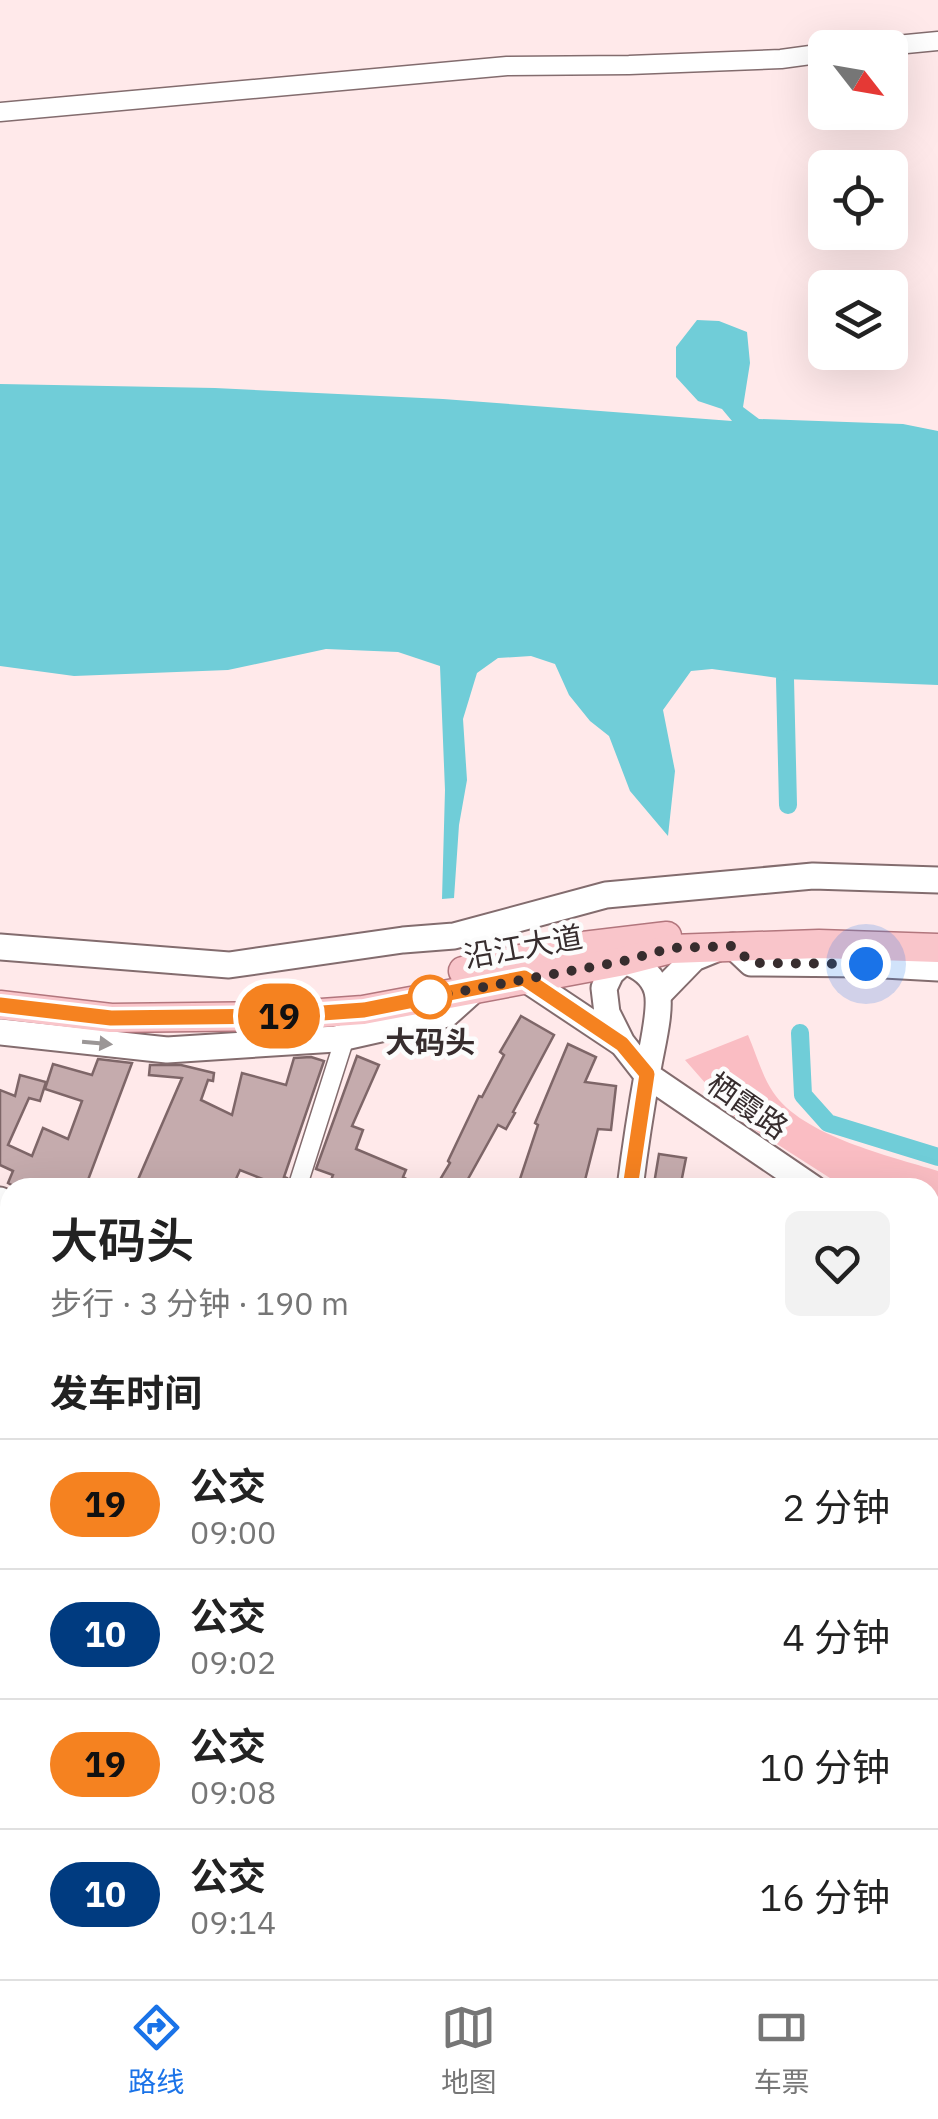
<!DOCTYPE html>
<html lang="zh">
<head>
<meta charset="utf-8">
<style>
	:root { --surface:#fff; --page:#f2f2f2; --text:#222; --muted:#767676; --line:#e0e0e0; --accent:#1a73e8 }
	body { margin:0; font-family:"IBM Plex Sans","Noto Sans SC",sans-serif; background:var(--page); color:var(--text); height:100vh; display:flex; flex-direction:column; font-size:38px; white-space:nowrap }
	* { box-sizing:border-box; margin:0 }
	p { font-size:32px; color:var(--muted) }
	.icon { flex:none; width:55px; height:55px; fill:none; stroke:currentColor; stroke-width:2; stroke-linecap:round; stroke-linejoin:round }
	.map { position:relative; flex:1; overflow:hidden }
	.panel { position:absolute; left:0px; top:1178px; width:940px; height:802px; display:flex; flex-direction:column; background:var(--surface); border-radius:30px 30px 0 0; box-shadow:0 10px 40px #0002 }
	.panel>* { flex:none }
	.badge { padding:0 20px; border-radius:32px; font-size:35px; line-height:65px }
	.needle { width:65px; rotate:121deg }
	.buttons { position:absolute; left:808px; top:30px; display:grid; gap:20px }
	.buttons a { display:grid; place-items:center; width:100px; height:100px; border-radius:15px; background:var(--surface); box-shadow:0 10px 40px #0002; font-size:50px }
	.you { position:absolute; width:50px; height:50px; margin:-25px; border:8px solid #fff; border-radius:50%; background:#1a73e8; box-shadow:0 0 0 15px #1a73e833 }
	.map>.badge { position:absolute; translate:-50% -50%; box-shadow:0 0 0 5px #fff }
	h2 { padding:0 50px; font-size:38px; line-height:90px }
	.round { display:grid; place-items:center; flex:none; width:105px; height:105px; border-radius:15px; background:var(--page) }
	.overview { display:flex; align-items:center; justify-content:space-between; height:170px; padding:0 50px }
	h1 { font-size:48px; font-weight:600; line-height:75px }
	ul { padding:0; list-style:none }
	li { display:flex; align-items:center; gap:30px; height:130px; padding:0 50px; border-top:2px solid var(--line) }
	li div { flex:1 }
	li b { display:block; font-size:38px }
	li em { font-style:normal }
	li .badge { min-width:110px; font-weight:700; text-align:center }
	.tabs { display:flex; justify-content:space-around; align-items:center; height:140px; border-top:2px solid var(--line); background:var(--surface); font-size:28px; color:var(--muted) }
	.tabs a { display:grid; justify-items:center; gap:5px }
	.tabs .selected { color:var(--accent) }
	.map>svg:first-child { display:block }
	.built { fill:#f7d9dc }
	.green { fill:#fabdc3 }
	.water { fill:#70cdd8 }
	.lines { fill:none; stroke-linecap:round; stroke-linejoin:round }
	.canal { stroke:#70cdd8; stroke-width:18 }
	.building { fill:#c5abad; stroke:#7e6668; stroke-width:2.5 }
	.street-casing { stroke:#836c6e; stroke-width:21 }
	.secondary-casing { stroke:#836c6e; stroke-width:29 }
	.primary-casing { stroke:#b2767d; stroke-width:31 }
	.street { stroke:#fff; stroke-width:18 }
	.secondary { stroke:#fff; stroke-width:25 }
	.primary { stroke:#f9c5ca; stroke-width:28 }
	.oneway { fill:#9b9696 }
	.line-casing { stroke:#fff; stroke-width:22 }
	.line { stroke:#f58220; stroke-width:15 }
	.walk { stroke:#372d2e; stroke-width:10; stroke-dasharray:0 18 }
	.stop-dot { fill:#fff; stroke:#f58220; stroke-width:5 }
	.labels { text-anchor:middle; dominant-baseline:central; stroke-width:9; stroke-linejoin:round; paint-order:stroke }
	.street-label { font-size:30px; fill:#372d2e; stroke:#fcfcfc }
	.stop-label { font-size:30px; font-weight:bold; fill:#372d2e; stroke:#fcfcfc }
</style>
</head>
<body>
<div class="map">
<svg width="938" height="1979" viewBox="0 0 938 1979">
	<rect width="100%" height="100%" fill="#ffe9ea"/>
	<!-- built -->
	<path class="built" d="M930,1766L938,1770V1961L930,1957Z"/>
	<!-- green -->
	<path class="green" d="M748,1035C756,1053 762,1076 773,1092C802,1136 890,1156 938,1171V1249L930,1243V1188L844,1187L736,1118L685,1060Z"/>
	<!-- water -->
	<path class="water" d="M697,320L719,321L747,332L750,363L743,407L759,419L903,424L938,431V685L785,679L712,669L691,671L663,710L675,771L668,836L630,791L609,736L590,721L569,695L555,664L531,656L498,658L477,673L463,719L467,780L459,825L454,898L442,899L445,790L440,666L398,652L326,649L228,670L74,676L0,666V384L215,388L443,399L732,421L722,409L698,401L676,377V347Z"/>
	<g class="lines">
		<!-- canal -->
		<g class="canal">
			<path d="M785,679L788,805"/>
			<path d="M800,1033L803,1095L828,1123L938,1157"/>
		</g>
	</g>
	<!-- building -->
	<g class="building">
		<path d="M521,1016L554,1035L513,1112L515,1113L506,1129L498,1125L463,1188H435L450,1163L448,1161L479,1096L482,1097L504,1055L500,1052Z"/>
		<path d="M568,1044L596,1057L585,1082L616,1086L611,1130L598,1129L583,1188H517L538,1125L535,1123Z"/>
		<path d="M357,1056L379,1065L352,1126L363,1130L356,1149L406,1170L403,1177L422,1188H328L333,1175L316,1169Z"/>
		<path d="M311,1057L324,1061L284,1177L287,1178L285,1188H262L265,1180L240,1170L232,1188H149L137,1182L182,1078L149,1075L150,1065H181L214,1073L213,1081L208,1080L201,1100L232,1115L242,1073L286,1085L294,1058Z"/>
		<path d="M98,1059L132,1063L85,1188H17L8,1183L13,1171L0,1165V1090L15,1096L20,1075L46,1082L40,1101L29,1098L8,1145L32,1156L43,1128L68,1139L82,1101L45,1089L53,1064L92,1075Z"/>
		<path d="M659,1154L686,1158L680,1188L654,1184Z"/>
	</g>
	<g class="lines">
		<defs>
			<g id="street">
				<path d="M865,48L938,41"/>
				<path d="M0,112L507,66L629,65L781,59L825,53"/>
				<path d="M297,1188L347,1031"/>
				<path d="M0,1515L10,1511"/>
				<path d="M930,1637L938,1641"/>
				<path d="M0,1841L10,1821"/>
				<path d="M919,1970L938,1979"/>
				<path d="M199,1979L202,1970"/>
			</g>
			<g id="secondary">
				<path d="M733,946L751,963L866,964L938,968"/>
				<path d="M0,947L229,965L403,940L454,936L606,895L813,876L938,880"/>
				<path d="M524,978L620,1042"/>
				<path d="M659,994L694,958L716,949"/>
				<path d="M0,1032L167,1050L336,1039L447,1014L476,988"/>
				<path d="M630,1188C635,1148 641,1109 648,1070C651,1050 662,1010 657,991C653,975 639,966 624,961L611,973L604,988L607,1013L622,1043L647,1075L813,1188"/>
				<path d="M0,1200L10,1205"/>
				<path d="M930,1260L938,1265"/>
				<path d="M930,1329L938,1330"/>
				<path d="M0,1635L10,1639"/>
				<path d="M459,1979L461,1970"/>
			</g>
			<g id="primary">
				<path d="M463,971L583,946L667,936"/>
				<path d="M0,1005L111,1018L280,1016L363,1010L624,961L671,949L819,944L938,948"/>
			</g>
		</defs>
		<!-- street casing -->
		<use href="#street" class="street-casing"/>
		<!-- secondary casing -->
		<use href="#secondary" class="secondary-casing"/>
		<!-- primary casing -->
		<use href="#primary" class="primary-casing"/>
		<!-- street -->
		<use href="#street" class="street"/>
		<!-- secondary -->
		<use href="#secondary" class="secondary"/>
		<!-- primary -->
		<use href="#primary" class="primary"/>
	</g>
	<!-- one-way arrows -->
	<defs><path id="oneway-solid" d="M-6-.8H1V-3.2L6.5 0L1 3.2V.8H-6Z" transform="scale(2.5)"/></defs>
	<use class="oneway" href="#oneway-solid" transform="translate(97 1043) rotate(5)"/>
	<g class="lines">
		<defs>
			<path id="line" d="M0,1005L111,1018L280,1016L364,1010L524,978L622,1044L647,1074L630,1188"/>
		</defs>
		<!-- line casing -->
		<use href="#line" class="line-casing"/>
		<!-- line -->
		<use href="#line" class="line"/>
		<!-- walk -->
		<path class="walk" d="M430,997L624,961L671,948L734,946L751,963L866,964"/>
	</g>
	<!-- markers -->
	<circle class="stop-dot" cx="430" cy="997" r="20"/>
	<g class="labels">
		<!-- street labels -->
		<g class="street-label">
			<text transform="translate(523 946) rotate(-10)">沿江大道</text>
			<text transform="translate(748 1105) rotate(35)">栖霞路</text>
		</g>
		<!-- stop labels -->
		<g class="stop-label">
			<text x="430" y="1041">大码头</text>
		</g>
	</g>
</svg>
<div class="buttons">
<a><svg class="needle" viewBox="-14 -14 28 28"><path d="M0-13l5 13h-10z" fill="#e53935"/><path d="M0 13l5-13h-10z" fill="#767676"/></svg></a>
<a><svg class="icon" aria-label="locate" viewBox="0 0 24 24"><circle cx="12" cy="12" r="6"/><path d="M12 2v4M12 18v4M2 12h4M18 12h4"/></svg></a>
<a><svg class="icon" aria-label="layers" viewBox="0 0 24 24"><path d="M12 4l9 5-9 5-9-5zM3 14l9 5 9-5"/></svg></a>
</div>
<div class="you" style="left:866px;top:964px"></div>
<b class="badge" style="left:279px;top:1016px;background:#f58220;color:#111">19</b>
<section class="panel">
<div class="overview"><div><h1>大码头</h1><p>步行 · 3 分钟 · 190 m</p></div><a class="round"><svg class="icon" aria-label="heart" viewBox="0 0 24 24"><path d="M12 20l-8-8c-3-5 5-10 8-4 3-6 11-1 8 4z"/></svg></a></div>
<h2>发车时间</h2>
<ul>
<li><span class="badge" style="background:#f58220;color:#111">19</span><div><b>公交</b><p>09:00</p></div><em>2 分钟</em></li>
<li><span class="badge" style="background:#003b80;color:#fff">10</span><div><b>公交</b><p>09:02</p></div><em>4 分钟</em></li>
<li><span class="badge" style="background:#f58220;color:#111">19</span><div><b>公交</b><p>09:08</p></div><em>10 分钟</em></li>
<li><span class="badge" style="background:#003b80;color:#fff">10</span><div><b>公交</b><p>09:14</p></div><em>16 分钟</em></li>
</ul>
</section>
</div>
<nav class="tabs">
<a class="selected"><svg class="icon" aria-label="directions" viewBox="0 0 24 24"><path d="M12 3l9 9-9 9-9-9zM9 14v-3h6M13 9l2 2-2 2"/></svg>路线</a>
<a><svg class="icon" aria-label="map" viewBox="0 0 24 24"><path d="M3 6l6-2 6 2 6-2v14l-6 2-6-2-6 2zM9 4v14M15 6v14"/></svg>地图</a>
<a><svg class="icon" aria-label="tickets" viewBox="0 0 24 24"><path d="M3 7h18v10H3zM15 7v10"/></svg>车票</a>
</nav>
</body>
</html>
